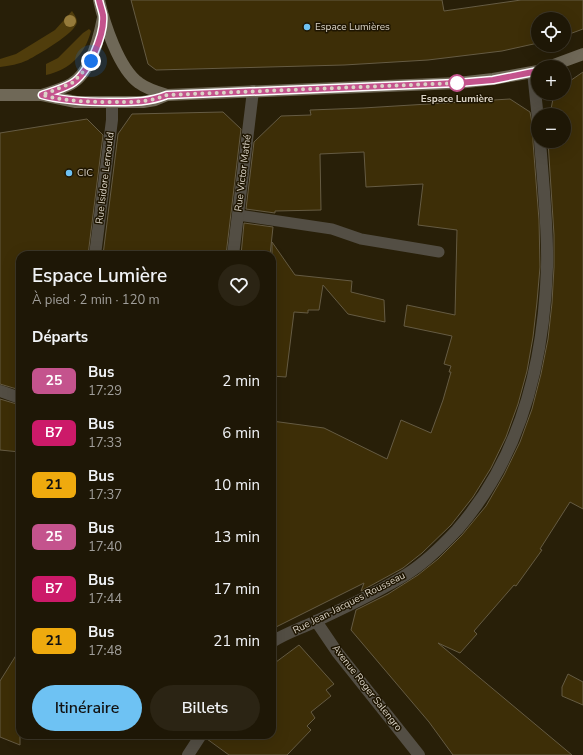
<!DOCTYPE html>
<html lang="fr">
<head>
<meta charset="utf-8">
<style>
	:root { --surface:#1e1706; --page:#2b2414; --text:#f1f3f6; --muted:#a19f9b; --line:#3c3628; --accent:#6ec2f3 }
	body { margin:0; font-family:"Nunito Sans",sans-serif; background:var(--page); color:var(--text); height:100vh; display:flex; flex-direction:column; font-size:15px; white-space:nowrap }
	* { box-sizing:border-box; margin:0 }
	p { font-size:13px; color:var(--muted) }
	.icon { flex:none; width:22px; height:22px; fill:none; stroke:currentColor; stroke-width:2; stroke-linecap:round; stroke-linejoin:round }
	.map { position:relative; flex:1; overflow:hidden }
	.sheet { position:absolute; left:16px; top:251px; width:260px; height:488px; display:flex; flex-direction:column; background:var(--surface); border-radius:12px; box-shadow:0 4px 16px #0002,0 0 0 1px var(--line) }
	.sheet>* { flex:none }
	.badge { padding:0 8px; border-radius:6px; font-size:14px; line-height:26px }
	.controls { position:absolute; left:531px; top:12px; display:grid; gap:8px }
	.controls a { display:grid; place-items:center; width:40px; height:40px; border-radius:50%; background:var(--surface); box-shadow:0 4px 16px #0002,0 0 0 1px var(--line); font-size:20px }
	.you { position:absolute; width:20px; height:20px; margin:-10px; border:3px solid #fff; border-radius:50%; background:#1a73e8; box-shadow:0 0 0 6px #1a73e833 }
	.map>.badge { position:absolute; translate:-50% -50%; box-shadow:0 0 0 2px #fff }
	h2 { padding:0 16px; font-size:15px; line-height:36px }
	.round { display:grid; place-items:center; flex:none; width:42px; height:42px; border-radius:21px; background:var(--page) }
	.headline { display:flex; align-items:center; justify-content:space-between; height:68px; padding:0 16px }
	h1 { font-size:19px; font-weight:600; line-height:30px }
	.button { display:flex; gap:8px; margin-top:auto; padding:8px 16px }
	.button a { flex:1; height:46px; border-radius:24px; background:var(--accent); color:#111; font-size:16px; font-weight:600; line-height:46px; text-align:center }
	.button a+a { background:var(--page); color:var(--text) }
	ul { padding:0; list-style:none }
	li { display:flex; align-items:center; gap:12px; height:52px; padding:0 16px }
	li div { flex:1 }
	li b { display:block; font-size:15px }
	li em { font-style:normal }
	li .badge { min-width:44px; font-weight:700; text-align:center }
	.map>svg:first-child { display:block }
	.green { fill:#503d0c }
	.building { fill:#3d2e07; stroke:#655b43 }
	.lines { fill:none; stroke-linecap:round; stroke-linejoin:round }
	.lane { stroke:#534e44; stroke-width:11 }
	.street { stroke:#534e44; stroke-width:12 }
	.secondary { stroke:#6f6857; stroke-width:12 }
	.tree { fill:#957a3a }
	.line-casing { stroke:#fff; stroke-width:9 }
	.line { stroke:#c4538d; stroke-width:6 }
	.walk { stroke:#dbd4c7; stroke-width:4; stroke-dasharray:0 7.2 }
	.poi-dot { fill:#6ec2f3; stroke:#1e1501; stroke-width:1.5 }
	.stop-dot { fill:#fff; stroke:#c4538d; stroke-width:2 }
	.labels { text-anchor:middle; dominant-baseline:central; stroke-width:3; stroke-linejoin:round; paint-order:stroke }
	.poi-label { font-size:10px; fill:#dbd4c7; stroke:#1e1501; text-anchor:start }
	.stop-label { font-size:10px; font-weight:bold; fill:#dbd4c7; stroke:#1e1501 }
	.street-label { font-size:10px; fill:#dbd4c7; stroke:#1e1501 }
</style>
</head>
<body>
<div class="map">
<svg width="583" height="755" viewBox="0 0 583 755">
	<rect width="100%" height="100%" fill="#281f08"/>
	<!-- green -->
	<g class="green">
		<path d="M72,11C74,14 77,18 77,22C76,33 37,55 28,60C19,64 9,66 0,67V59L16,54L55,30Z"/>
		<path d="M89,29L91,31C85,54 70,70 46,75V64L58,58L83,33Z"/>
	</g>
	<!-- building -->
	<g class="building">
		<path d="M131,0H442L444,11L521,0H583V29L564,36V19H538V43L502,51L428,60L344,65L156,70L148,64Z"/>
		<path d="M583,72V509L570,502L540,549L542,550L516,586L514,585L474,631L477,634L460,653L438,643L572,755H453L429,722L351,630L356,610L388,594L418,575L438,559L462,535L486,506L504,475L520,442L532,409L541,374L548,339L552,303L554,267V235L548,141H564V115H550L554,93H564V85Z"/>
		<path d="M510,99L530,112L532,123L538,126V134L533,137V142L539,220L540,267L537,302L533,337L527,371L518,404L506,437L491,468L473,497L451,525L422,553L403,568L361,591L364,583L272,629V421L324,428L387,459L401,420L431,433L443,400L451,372H449L451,366L444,364L452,336L404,326L407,305L455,315L457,230L418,225L423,184L366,187L364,152L320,154L321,210L275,211V213L246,209L254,142L281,116L311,115L310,110L363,108Z"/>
		<path d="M223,112L241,129L226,255H103L118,134L132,114Z"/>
		<path d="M87,119L103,135L88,255H20V390L0,384V133Z"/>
		<path d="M244,223L273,227L270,255H241Z"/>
		<path d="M272,242L295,275L352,281L351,292L384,300L385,322L348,314L323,285L319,310H308V313L294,312L286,377L272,376Z"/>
		<path d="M0,399L20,405V452L0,450Z"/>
		<path d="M299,645L334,684L326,690L331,696L311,712L315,718L307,726L311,730L287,755H229L207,739L208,735H272V665Z"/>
		<path d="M20,649V745L0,737V681Z"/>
		<path d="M568,674L583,682V705L562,696V687Z"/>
	</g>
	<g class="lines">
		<!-- lane -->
		<path class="lane" d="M238,215L332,229L361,239L439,252"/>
		<!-- street -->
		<g class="street">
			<path d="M533,72L538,119"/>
			<path d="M95,255L112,120V102"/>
			<path d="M233,255L253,91"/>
			<path d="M0,391L20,398"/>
			<path d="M316,621L337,652L419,755"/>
			<path d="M272,642C284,634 299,629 312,623C344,608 377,593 407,574C426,562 442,546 457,530C521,457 544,362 547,267C548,225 543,183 540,141"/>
			<path d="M188,755L201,735"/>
		</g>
		<!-- secondary -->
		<g class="secondary">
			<path d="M99,0C104,23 119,69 139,83C147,89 157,92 167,95"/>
			<path d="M548,67L583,54"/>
			<path d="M0,95H42L76,102H143L155,100L167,95L458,83L493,79L538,71"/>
			<path d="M42,95C51,92 62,89 71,84C91,73 99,38 103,18"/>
		</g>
	</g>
	<!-- trees -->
	<circle class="tree" cx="70" cy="21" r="6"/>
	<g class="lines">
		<defs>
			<path id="line" d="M99,0C100,5 102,10 103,15C105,34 88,75 71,84C62,89 51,92 42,95C65,101 86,102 109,102C130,102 147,103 167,95L458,83L493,80L538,71"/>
		</defs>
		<!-- line casing -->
		<use href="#line" class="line-casing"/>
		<!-- line -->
		<use href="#line" class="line"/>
		<!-- walk -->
		<path class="walk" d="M91,61L83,72L72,83L42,95C65,101 86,102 109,102C130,102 147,103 167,95L457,83"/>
	</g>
	<!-- markers -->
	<g class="poi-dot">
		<circle cx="307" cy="27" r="4"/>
		<circle cx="69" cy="173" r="4"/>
	</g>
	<circle class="stop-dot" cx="457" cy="83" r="8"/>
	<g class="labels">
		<!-- poi labels -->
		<g class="poi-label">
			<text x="315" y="27">Espace Lumières</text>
			<text x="77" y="173">CIC</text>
		</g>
		<!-- stop labels -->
		<g class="stop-label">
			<text x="457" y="99">Espace Lumière</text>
		</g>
		<!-- street labels -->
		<g class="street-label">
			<text transform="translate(243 173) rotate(-83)">Rue Victor Mathé</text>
			<text transform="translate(105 178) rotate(-83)">Rue Isidore Lernould</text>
			<text transform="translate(349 603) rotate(-27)">Rue Jean-Jacques Rousseau</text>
			<text transform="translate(367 688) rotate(52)">Avenue Roger Salengro</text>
		</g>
	</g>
</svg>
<div class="controls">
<a><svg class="icon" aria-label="locate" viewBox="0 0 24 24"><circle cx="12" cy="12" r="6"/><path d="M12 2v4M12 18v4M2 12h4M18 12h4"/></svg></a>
<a>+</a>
<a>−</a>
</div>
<div class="you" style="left:91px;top:61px"></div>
<section class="sheet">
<div class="headline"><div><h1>Espace Lumière</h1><p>À pied · 2 min · 120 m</p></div><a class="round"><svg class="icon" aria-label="heart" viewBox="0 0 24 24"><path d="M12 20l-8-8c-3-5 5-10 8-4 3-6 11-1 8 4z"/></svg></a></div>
<h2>Départs</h2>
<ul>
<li><span class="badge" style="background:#c4538d;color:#fff">25</span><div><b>Bus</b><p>17:29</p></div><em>2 min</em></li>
<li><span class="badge" style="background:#cc1a69;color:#fff">B7</span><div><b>Bus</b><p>17:33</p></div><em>6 min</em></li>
<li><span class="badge" style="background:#efaa0e;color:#111">21</span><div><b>Bus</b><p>17:37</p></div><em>10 min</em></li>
<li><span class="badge" style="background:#c4538d;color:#fff">25</span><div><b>Bus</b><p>17:40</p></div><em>13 min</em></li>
<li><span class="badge" style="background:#cc1a69;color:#fff">B7</span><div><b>Bus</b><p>17:44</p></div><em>17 min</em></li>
<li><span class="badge" style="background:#efaa0e;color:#111">21</span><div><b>Bus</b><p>17:48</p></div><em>21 min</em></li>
</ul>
<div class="button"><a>Itinéraire</a><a>Billets</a></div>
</section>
</div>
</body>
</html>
